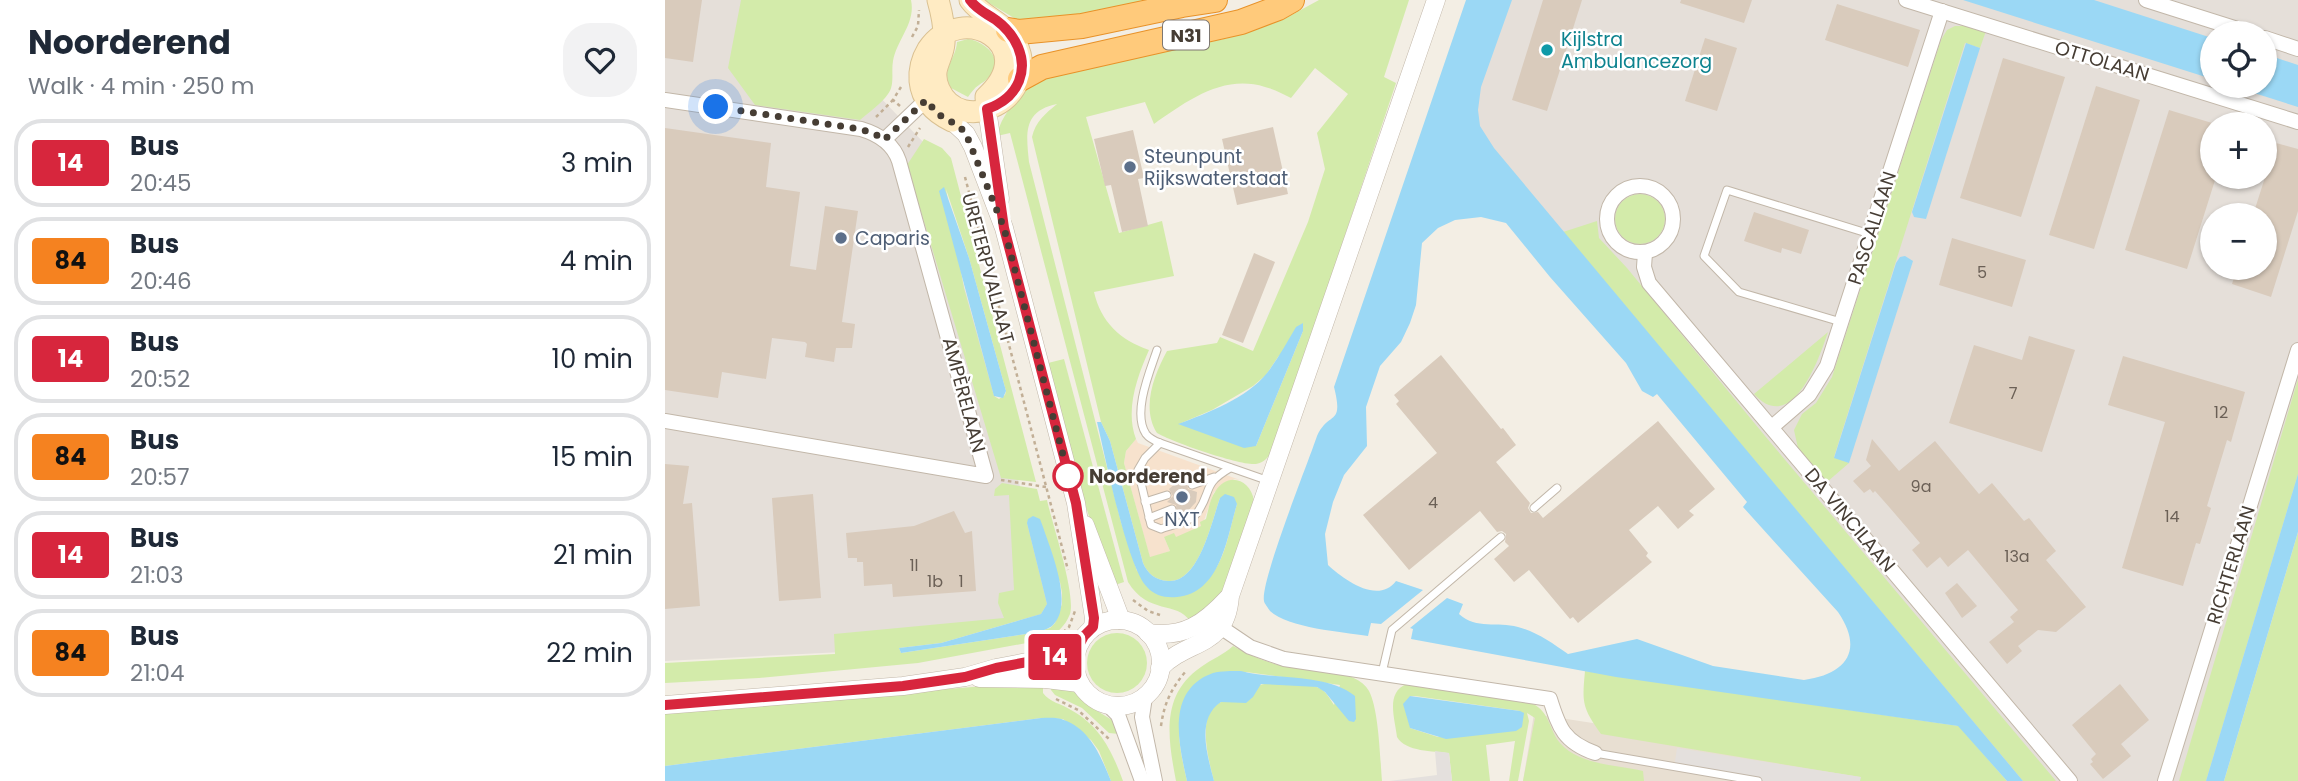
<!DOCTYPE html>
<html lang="en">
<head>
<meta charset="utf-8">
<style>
	:root { --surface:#fff; --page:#f2f2f3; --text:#1f2937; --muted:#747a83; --line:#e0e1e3 }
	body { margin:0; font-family:Poppins,sans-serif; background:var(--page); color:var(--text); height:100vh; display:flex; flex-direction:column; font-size:26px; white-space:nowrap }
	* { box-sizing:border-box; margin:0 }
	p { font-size:23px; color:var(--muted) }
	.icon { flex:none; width:38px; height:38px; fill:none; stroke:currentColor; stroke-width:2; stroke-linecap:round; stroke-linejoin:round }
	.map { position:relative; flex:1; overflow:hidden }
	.sheet { display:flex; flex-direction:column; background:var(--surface); width:665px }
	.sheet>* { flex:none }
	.badge { padding:0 14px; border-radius:5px; font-size:24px; line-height:46px }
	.buttons { position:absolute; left:1535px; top:21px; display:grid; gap:14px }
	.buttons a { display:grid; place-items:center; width:77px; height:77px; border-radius:50%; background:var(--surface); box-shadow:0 2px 5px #0004; font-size:35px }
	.you { position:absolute; width:35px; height:35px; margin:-18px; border:5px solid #fff; border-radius:50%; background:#1a73e8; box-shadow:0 0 0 10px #1a73e833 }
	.map>.badge { position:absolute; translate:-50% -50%; box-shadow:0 0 0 4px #fff }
	.round { display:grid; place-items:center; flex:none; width:74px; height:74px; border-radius:28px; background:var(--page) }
	.overview { display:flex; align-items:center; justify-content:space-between; height:119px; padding:0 28px }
	h1 { font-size:33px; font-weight:700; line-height:52px }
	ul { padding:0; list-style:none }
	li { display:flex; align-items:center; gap:21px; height:88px; margin:0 14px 10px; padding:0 14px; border:4px solid var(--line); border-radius:28px }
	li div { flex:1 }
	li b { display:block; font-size:26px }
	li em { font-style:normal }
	li .badge { min-width:77px; font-weight:700; text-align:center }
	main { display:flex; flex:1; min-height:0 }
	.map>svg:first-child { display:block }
	.residential { fill:#e8dfd2 }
	.commercial { fill:#f7e2cd }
	.industrial { fill:#e5dfd9; fill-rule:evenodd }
	.green { fill:#d3ebaa; fill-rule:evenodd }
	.parking { fill:#e4e0dd }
	.water { fill:#9bd8f5 }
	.building { fill:#d9cbbc }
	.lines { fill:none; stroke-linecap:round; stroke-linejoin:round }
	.service-casing { stroke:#c2b7a9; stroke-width:9 }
	.minor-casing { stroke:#c2b7a9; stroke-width:16 }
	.tertiary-casing { stroke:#c2b7a9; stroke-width:19 }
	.secondary-casing { stroke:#dac192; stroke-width:23 }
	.trunk-casing { stroke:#e89229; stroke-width:26 }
	.path { stroke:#c2af96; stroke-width:2.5; stroke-dasharray:3.5 3.5; stroke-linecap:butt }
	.service { stroke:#fff; stroke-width:7 }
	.minor { stroke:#fff; stroke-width:14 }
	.tertiary { stroke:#fff; stroke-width:18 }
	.secondary { stroke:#ffebc3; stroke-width:21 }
	.trunk { stroke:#ffca7b; stroke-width:24 }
	.line-casing { stroke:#fff; stroke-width:16 }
	.line { stroke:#d7263d; stroke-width:10 }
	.walk { stroke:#463d34; stroke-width:7; stroke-dasharray:0 12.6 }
	.culture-dot { fill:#0f9aa8; stroke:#fff; stroke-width:2.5 }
	.service-dot { fill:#5c6f8a; stroke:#fff; stroke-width:2.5 }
	.stop-dot { fill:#fff; stroke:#d7263d; stroke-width:3.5 }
	.labels { text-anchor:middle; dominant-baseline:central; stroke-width:5; stroke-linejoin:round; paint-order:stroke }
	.number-label { font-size:16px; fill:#6b6056 }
	.shield { fill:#fff; stroke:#7e7771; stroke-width:2 }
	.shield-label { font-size:18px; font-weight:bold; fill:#463d34 }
	.culture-label { font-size:19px; fill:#0d838f; stroke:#fff; text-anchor:start }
	.street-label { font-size:19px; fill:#463d34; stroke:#fff }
	.service-label { font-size:19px; fill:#4e5e75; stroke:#fff; text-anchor:start }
	.stop-label { font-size:19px; font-weight:bold; fill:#463d34; stroke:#fff; text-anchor:start }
</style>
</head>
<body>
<main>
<section class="sheet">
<div class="overview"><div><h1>Noorderend</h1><p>Walk · 4 min · 250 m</p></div><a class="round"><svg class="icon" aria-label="heart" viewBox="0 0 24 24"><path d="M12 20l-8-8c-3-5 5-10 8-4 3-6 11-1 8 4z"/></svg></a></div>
<ul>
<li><span class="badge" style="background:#d7263d;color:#fff">14</span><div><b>Bus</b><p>20:45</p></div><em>3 min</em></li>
<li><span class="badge" style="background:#f58220;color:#111">84</span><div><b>Bus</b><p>20:46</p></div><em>4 min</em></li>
<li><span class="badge" style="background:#d7263d;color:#fff">14</span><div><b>Bus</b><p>20:52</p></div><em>10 min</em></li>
<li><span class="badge" style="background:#f58220;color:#111">84</span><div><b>Bus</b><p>20:57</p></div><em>15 min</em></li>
<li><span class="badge" style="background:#d7263d;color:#fff">14</span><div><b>Bus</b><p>21:03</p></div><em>21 min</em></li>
<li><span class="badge" style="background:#f58220;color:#111">84</span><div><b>Bus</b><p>21:04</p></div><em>22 min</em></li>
</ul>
</section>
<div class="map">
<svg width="1633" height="781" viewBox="0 0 1633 781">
	<rect width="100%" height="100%" fill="#f3eee4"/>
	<!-- residential -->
	<path class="residential" d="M869,714L1260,774L1259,781H858Z"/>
	<!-- commercial -->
	<path class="commercial" d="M471,439L473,443L575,480L569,479L549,492L537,526L511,538L499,537L505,551L485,558L459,463L461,451Z"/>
	<!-- industrial -->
	<g class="industrial">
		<path d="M0,0H236L210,92L259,143L390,612L218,650L0,661Z"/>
		<path d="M820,0H1633V501L1550,781H1348L780,114ZM1547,33H1600V86H1547ZM1547,124H1600V177H1547ZM1547,215H1600V268H1547Z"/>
	</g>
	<!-- green -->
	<g class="green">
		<path d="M76,0H246C251,23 232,39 228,61C226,72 230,85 223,94C216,104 204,112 195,120L90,105L63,68Z"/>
		<path d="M319,0H495L389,20L361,23L349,18Z"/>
		<path d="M654,0H744L719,77L731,83L608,450C603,457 600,462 591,464C576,466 507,442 492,433C476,408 489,375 502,351L552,343L555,337L588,351L643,222L660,169L652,133L683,94L650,68L626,98C618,94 609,89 600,87C558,74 522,101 489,124L480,102L421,117L454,233L497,221L509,276L429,292C436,322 455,340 484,350C472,377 460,410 471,439L461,451L459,463L485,557L505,551L499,537L509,533L511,537L536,526L535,522L541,519C543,511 545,499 550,492C562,471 586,479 589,501L558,595L525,621C512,601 483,615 463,582L345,133L332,136C335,115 358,90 375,78L563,38L621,18ZM392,104C381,113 370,122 367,137L436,422L445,441L478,563C483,574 490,580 503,581C534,584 547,520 555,498L572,504C560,544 560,578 517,596L472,571L456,522L364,162C361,133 358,111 392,104ZM638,331L591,446L514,424L547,410L588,386L601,375L613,357Z"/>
		<path d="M1290,26H1305L1321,31L1315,48L1300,43L1169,457L1184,463L1162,482L1133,448L1129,430L1137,414L1151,403L1167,377L1276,40L1282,30Z"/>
		<path d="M303,39C322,42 341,61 323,78C321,81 316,83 314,85C309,88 306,93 303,97L286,88C275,69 291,60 292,42Z"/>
		<path d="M259,139L277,148L286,158L371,482L336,478L242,165ZM281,189L304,258L341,391L340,395L334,399L329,396L299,288Z"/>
		<circle cx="975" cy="219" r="25"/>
		<path d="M932,221L934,238L962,268L1100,436L1391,781H1358L898,232Z"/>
		<path d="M1163,332C1154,359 1127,436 1089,394Z"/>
		<path d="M399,359L459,582L447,586L419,501L383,363Z"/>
		<path d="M1633,379V474L1541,781H1514Z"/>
		<path d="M337,483L372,489L375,501L382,500C387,523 411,594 405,614C400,627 391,634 378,640L253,663L94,678L0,683V663L170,654L169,634L339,618L333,603L334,593L349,590L344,495L329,496L330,489ZM362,523L395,582L397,593V604L390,623L385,628L367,633L236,653L234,648L276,643L376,614L382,604Z"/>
		<path d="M1633,532V781H1559Z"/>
		<circle cx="452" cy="663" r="30"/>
		<path d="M568,646C584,655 600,662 618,666C641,670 692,668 704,691C714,710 715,758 717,781H549C544,762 530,711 556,702C576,695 581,714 592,686C602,681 644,683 654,688C661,691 665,699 669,705L675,685L581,672L523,694C508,723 515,750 522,781H511C503,739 495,695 536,667C547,659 558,655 568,646Z"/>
		<path d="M920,671L1294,726L1342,781H1195V777L936,734C917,707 917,703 920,671Z"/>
		<path d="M742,684L868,704C885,712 884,730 895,743C914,765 952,765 978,771L979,781H858L870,718L862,713L864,721L853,781H844L850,741L821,745L825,781H787L784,753C768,751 741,752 732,737C730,719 720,692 742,684ZM745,696H750L855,711L773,737L745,728Z"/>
		<path d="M333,685H378V693C384,702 397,704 406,710C435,726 447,751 458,781H446L434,751L426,740L398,719L376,718L0,766V711Z"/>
		<path d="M385,685L404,687L424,706L447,720L454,734L444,733L417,708L390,695L386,690Z"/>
	</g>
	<!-- parking -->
	<g class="parking">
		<path d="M1012,748L1196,777L1195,781H1093L1009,768Z"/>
		<path d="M770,751L784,753L787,781H724L772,775Z"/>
	</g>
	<!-- water -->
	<g class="water">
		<path d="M801,0H847L816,87L813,110L815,126L829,148L1358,781H1342L1293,726L951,677L746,639L748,629L745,628L782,598L798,604L794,614C812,630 832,621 853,627C872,632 887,643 903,654L972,639L1048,666L1139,680C1182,674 1199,650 1173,612L1078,507L1082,502L992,394L988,397L977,391L961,363L885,277L841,223L816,217L790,220L773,228L757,243L751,305L745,323L736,342L715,366L701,407L702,446L679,475L668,502L660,534L663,565C678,579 713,605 731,581L758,590L716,624L706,623L703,636C678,632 623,628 605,611C604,609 599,603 599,601C595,582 643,463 652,436C664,410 679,427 669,387Z"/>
		<path d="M1298,0H1429L1547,38V79Z"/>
		<path d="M1301,43L1315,48L1261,219L1249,217L1247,212Z"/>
		<path d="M1600,54L1633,65V107L1567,86H1600Z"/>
		<path d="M279,187L304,258L341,391L338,398L329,396L274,191Z"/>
		<path d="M1240,256L1248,261L1184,463L1169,458L1231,263L1235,257Z"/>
		<path d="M638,323V331L591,446L579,448L513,424C543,413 582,398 602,373C613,359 622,342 631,327Z"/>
		<path d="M432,422H436L445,441L478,563C483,574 490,580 503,581C534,584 547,520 555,498L560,494L569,497L572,504C562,537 556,593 512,597C500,598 490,596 482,587C462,567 440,455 432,422Z"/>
		<path d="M1633,474V532L1559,781H1541Z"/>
		<path d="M368,516L375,519L378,527C386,551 409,604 388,625C383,630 374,631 367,633L236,653L234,648L276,643L376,614L382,604L362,523L363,519Z"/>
		<path d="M576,671C610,680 662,673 690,696L691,719L689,722L684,721L660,692L652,687L596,684L588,697L581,703L556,702C530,719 543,757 549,781H522C514,745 500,690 548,673C556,671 567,671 576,671Z"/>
		<path d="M745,696L855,711L859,713L857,727L851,731L781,739L745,728L738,704Z"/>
		<path d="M376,718C383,718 392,717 399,720C426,730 436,757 446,781H0V766Z"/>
	</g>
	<!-- building -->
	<g class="building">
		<path d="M0,0H37L28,62L0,58Z"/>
		<path d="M878,0H917L882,111L847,100Z"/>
		<path d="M1016,0H1087L1079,23L1015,3Z"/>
		<path d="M1172,4L1255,30L1243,67L1160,40Z"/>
		<path d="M1040,38L1072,48L1052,111L1020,101Z"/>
		<path d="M1338,58L1400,77L1356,217L1295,198Z"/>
		<path d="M1431,86L1475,100L1429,249L1384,235Z"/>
		<path d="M1504,110L1547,123V177H1551L1522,269L1460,250Z"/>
		<path d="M608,127L623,194L572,205L557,139Z"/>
		<path d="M0,128L106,143L101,187L135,192L125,266L151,270L160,206L193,211L177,322L190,324L187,348H171L169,362L140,357L142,344L140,342L107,338L101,379L57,372L53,398L0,390Z"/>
		<path d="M468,130L479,178L473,179L483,226L457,232L446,185L440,186L429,139Z"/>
		<path d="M1611,143L1633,149V211L1606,297L1567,284L1572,268H1600V215H1588Z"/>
		<path d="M1089,212L1144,230L1136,254L1117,248L1116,253L1079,241Z"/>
		<path d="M1287,238L1361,260L1347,307L1274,285Z"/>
		<path d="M589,253L610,262L578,343L557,335Z"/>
		<path d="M1364,336L1410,350L1377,452L1284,423L1309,345L1357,360Z"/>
		<path d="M776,355L836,429L838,428L851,445L831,462L865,503L863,508L866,513L873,512L878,518L993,421L1050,489L1024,511L1029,515L1013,529L993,506L964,530L983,553L981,556L987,562L913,623L908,617L905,619L864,570L849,582L829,559L844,546L840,542L841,534L837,531L832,532L815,511L744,570L698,515L772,453L731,404L734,401L729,395Z"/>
		<path d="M1458,356L1580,392L1566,442L1562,440L1542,506L1546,508L1535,544L1531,543L1518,586L1457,568L1500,422L1443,405Z"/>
		<path d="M1207,439L1234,471L1270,441L1314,494L1327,483L1359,521L1364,518L1391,551L1381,560L1421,607L1391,632L1373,630L1353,646L1357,651L1342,664L1324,642L1349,622L1345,617L1353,610L1303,550L1283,567L1275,557L1262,568L1247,550L1255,543L1225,508L1210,491L1208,493L1205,489L1199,493L1188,481L1206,466L1201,460Z"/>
		<path d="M0,464L24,466L18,504L27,503L35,606L0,609Z"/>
		<path d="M512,482L522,483L523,489L532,492L531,502L522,512H512L511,505L502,502L508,496L504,489Z"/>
		<path d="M148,494L156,598L114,601L107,498Z"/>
		<path d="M289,511L300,533L307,531L311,591L228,597L227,584L199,586L198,562H192V558H183L181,533L249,526Z"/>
		<path d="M1292,583L1312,606L1297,618L1280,593Z"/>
		<path d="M1455,684L1484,720L1456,744L1466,756L1438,779L1425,764L1428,762L1426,759L1431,754L1407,725Z"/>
	</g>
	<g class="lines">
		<defs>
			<g id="service">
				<path d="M1176,322L1074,292L1039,256L1062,190L1205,234"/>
				<path d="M492,350C485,371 467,413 481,434C484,438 490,441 495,443L604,481"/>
				<path d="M495,443L480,458L473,470L486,525L496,529C506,525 526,522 532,513C548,491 536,485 565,468"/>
				<path d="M527,485L549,477"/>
				<path d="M480,502L502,495"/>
				<path d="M869,508L892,488"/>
				<path d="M484,518L507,509"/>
				<path d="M717,673L727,630L836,537"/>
				<path d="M930,753L1093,781"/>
			</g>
			<g id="minor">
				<path d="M1241,0L1633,122"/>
				<path d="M1481,0L1585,33"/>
				<path d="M1600,38L1633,49"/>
				<path d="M0,100L196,129C213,134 228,143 234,161L321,476L0,421"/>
				<path d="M219,140L261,100"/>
				<circle cx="975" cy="219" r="33"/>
				<path d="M980,253L979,267L984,283L1405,781"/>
				<path d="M1107,427L1144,395L1162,366L1277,11"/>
				<path d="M548,622L585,647L619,659L885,699C894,728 899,742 930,753"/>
				<path d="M480,697L477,717L490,781"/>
				<path d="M444,706L453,715L477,781"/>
				<path d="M1500,781L1633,350"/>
			</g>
			<g id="tertiary">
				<path d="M322,109L335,199"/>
				<path d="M287,121L301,134L308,147L339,228L411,503L429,618L428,627"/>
				<path d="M420,525L456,620"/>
				<circle cx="453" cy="663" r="43"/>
				<path d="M483,633C519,638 539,624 563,598"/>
				<path d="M495,668C524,638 561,649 565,596L771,0"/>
				<path d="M314,678L381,679L414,683"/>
				<path d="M0,705L238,686L300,677L331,668L410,653"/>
			</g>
			<g id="secondary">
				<path d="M273,0C277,14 280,28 279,43C278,60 265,68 274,89C296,139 378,98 351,43C341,22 318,18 305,0"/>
				<path d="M287,121C270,113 257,100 255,81C254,70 257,59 263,49C296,0 378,45 321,97L322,109"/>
			</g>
			<g id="trunk">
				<path d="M343,30L354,32L417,26L517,5L550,0"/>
				<path d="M355,79L377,67L576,22L613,8L627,0"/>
			</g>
		</defs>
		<!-- service casing -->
		<use href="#service" class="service-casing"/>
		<!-- minor casing -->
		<use href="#minor" class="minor-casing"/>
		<!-- tertiary casing -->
		<use href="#tertiary" class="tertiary-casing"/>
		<!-- secondary casing -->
		<use href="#secondary" class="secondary-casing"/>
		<!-- trunk casing -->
		<use href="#trunk" class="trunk-casing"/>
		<!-- path -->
		<g class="path">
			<path d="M247,37L253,26L254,10"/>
			<path d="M235,106L228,100L236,87"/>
			<path d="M211,117L228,100"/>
			<path d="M243,147L255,128"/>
			<path d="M300,177L403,570"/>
			<path d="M336,480L381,487"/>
			<path d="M468,600L483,611L495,615"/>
			<path d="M393,637L404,627L410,611"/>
			<path d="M391,699L413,710L444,739"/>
			<path d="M496,726C499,703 507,687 522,670"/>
		</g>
		<!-- service -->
		<use href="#service" class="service"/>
		<!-- minor -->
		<use href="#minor" class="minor"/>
		<!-- tertiary -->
		<use href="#tertiary" class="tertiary"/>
		<!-- secondary -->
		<use href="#secondary" class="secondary"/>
		<!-- trunk -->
		<use href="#trunk" class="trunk"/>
	</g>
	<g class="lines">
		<defs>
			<path id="line" d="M0,705L238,686L300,677L331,668L410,653L419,636L428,627L429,618L411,503L339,228L322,109C336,104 348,96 354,81C363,58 350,34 331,20C321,13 312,10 305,0"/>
		</defs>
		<!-- line casing -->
		<use href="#line" class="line-casing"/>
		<!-- line -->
		<use href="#line" class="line"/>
		<!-- walk -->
		<path class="walk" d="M51,107L195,129L210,134L219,140L261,100L273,114L295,127L301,134L339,228L404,478L403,476"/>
	</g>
	<!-- markers -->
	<circle class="culture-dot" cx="882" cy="50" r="7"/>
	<g class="service-dot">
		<circle cx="465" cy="167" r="7"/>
		<circle cx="176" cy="238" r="7"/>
		<circle cx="517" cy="497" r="7"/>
	</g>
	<circle class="stop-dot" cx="403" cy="476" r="14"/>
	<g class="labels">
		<!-- number labels -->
		<g class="number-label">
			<text x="1317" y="272">5</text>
			<text x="1348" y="393">7</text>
			<text x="1556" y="412">12</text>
			<text x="1256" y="486">9a</text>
			<text x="768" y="502">4</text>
			<text x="1507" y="516">14</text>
			<text x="1352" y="556">13a</text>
			<text x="249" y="565">1l</text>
			<text x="270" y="581">1b</text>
			<text x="296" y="581">1</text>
		</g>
		<!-- shield labels -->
		<rect class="shield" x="498" y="20.5" width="46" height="29" rx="5"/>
		<g class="shield-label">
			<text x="521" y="35">N31</text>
		</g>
		<!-- culture labels -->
		<g class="culture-label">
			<text x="896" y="39">Kijlstra<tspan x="896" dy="22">Ambulancezorg</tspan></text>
		</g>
		<!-- street labels -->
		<g class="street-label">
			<text transform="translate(1437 61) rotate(17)">OTTOLAAN</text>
			<text transform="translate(1207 228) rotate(-72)">PASCALLAAN</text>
			<text transform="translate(323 268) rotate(75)">URETERPVALLAAT</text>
			<text transform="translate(299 395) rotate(75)">AMPÈRELAAN</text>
			<text transform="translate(1185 520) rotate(50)">DA VINCILAAN</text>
			<text transform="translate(1566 565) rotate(-73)">RICHTERLAAN</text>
		</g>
		<!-- service labels -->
		<g class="service-label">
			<text x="479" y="156">Steunpunt<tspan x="479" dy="22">Rijkswaterstaat</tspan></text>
			<text x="190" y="238">Caparis</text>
			<text x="517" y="519" text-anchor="middle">NXT</text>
		</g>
		<!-- stop labels -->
		<g class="stop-label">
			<text x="424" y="476">Noorderend</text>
		</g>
	</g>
</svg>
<div class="buttons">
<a><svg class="icon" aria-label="locate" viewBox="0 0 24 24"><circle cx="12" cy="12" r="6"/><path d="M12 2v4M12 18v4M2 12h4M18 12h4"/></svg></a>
<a>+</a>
<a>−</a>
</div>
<div class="you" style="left:51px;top:107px"></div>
<b class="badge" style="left:390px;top:657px;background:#d7263d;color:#fff">14</b>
</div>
</main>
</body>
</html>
